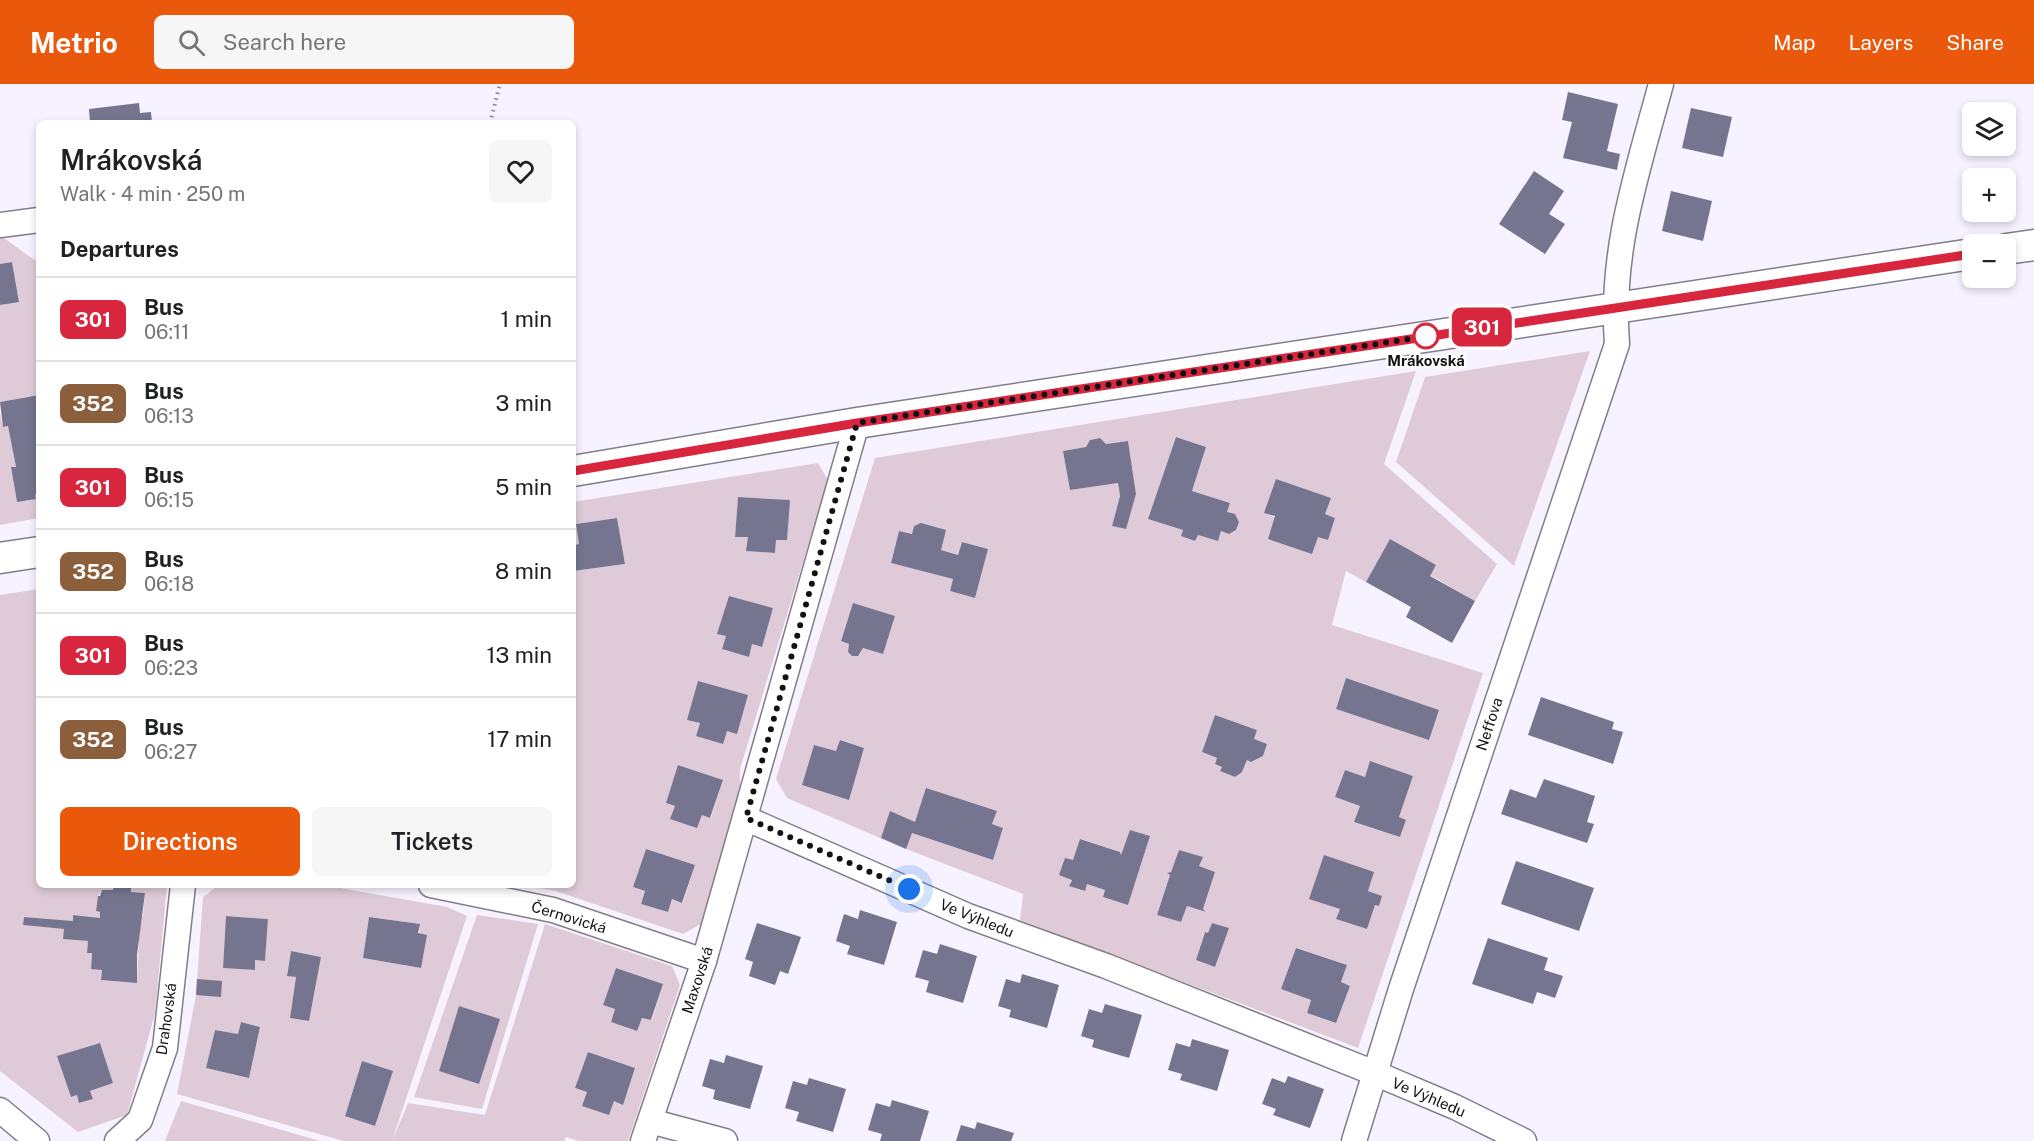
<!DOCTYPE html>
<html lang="en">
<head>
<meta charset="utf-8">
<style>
	:root { --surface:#fff; --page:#f6f6f6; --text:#202124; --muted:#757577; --line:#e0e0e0; --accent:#ea580c }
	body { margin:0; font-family:"Public Sans",sans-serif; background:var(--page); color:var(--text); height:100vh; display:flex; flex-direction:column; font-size:22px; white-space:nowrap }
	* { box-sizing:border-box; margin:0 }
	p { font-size:20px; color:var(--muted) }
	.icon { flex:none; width:33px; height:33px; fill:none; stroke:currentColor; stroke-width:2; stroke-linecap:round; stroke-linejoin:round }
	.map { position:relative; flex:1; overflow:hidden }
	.panel { position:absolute; left:36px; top:36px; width:540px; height:768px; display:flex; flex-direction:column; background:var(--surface); border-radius:9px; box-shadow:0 3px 9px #0003 }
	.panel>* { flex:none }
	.badge { padding:0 12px; border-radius:9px; font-size:21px; line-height:39px }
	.fabs { position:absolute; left:1962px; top:18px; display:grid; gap:12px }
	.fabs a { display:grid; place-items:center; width:54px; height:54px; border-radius:9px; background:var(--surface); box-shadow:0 3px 9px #0003; font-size:30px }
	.you { position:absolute; width:30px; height:30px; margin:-15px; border:4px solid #fff; border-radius:50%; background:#1a73e8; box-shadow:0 0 0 9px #1a73e833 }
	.map>.badge { position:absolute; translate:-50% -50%; box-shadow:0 0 0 3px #fff }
	h2 { padding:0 24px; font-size:22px; line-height:54px }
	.round { display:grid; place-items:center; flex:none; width:63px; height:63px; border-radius:9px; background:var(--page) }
	.headline { display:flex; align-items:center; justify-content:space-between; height:102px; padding:0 24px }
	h1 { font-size:28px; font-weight:600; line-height:45px }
	.primary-button { display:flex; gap:12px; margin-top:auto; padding:12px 24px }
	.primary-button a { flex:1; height:69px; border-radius:9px; background:var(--accent); color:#fff; font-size:24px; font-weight:600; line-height:69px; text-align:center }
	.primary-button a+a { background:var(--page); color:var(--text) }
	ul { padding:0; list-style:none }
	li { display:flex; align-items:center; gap:18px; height:84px; padding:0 24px; border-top:2px solid var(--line) }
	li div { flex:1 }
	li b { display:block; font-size:22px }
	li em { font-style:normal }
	li .badge { min-width:66px; font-weight:700; text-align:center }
	header { display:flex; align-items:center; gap:36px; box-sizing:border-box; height:84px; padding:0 30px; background:var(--accent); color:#fff }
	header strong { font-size:28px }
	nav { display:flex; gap:33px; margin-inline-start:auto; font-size:21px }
	.search { width:420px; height:54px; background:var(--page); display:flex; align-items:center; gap:15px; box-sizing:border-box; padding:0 21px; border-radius:9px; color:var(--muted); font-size:22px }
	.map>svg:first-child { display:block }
	.green { fill:#decbd7; fill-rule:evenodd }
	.building { fill:#75758f }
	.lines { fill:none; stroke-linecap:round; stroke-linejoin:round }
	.minor-casing { stroke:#827e89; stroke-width:27 }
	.tertiary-casing { stroke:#827e89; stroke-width:33 }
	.path { stroke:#8b8890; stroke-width:4; stroke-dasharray:1.5 4.5; stroke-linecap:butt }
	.minor { stroke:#fff; stroke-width:24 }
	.tertiary { stroke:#fff; stroke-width:30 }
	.line-casing { stroke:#fff; stroke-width:14 }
	.line { stroke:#d7263d; stroke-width:9 }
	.walk { stroke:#121115; stroke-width:6; stroke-dasharray:0 10.8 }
	.stop-dot { fill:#fff; stroke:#d7263d; stroke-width:3 }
	.labels { text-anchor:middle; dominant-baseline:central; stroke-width:4.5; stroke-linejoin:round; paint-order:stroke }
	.stop-label { font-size:15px; font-weight:bold; fill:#121115; stroke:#fff }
	.street-label { font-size:15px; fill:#121115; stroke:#fff }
</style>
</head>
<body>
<header>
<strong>Metrio</strong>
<div class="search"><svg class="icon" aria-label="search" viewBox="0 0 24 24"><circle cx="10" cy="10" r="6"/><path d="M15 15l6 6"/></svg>Search here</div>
<nav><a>Map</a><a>Layers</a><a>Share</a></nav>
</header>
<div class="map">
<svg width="2034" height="1057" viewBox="0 0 2034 1057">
	<rect width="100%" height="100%" fill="#f7f2ff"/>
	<!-- green -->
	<g class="green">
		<path d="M0,154H4L37,178L39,189V311L0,318V221L19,217L12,178L0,180Z"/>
		<path d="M1590,267L1514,482L1396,378L1425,293Z"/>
		<path d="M1416,287L1384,380L1497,480L1475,517L1430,491L1436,481L1390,456L1366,498L1346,487L1332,541L1483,589L1358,964L1020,836L1023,810L906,765L787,714L776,695L875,374ZM1176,353L1206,363L1192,407L1230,419L1227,428L1239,438L1236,446L1229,450L1221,447L1218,457L1198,451L1195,457L1182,452L1183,446L1148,435ZM1099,354L1106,360L1128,357L1136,410L1125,445L1112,441L1120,412L1118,399L1070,406L1063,367L1086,363L1090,356ZM1276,395L1330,414L1325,430L1335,434L1328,456L1265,429ZM921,440L941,466L958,471L962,458L988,465L975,514L950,507L953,495L891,479L899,447L912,450L914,442ZM853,520L895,532L883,570L863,564L858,571L852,572L848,568L849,560L841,556ZM1346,594L1439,626L1429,655L1336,625ZM1215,631L1257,646L1254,655L1266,661L1263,672L1252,678L1247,676L1242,688L1235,693L1220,687L1222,683L1215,680L1217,674L1202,668ZM840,656L864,664L848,715L802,701L814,661L836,667ZM1371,678L1413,692L1399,733L1406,736L1400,753L1354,738L1360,722L1335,713L1345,686L1365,693ZM997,727L992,740L1003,744L993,776L912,749L915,738ZM1130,746L1150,752L1128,821L1103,813L1105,806L1087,800L1084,807L1070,802L1073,776L1081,755L1120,768L1121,771ZM1179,766L1202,773L1199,782L1215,788L1203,825L1206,828L1187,822L1181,838L1157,831L1170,791L1167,789L1171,788ZM1374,788L1368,807L1382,812L1379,822L1375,821L1367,845L1336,835L1340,825L1310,814ZM1212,839L1228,844L1215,883L1196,876L1204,849H1208ZM1296,864L1347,881L1341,898L1350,902L1336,939L1307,929L1311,916L1281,905Z"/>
		<path d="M0,329L3,343L8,342L16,383L11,384L17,418L35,415V411L39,410V434L0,441Z"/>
		<path d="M818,379L828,396L740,685V715L701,840L683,850L556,807L521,801H573V487L625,480L617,434L576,440L579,460L573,461V418ZM738,413L789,416L787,456H776L775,469L747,467L748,453H735ZM729,512L773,524L761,563L752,560L749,573L722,565L726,552L718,550ZM748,611L727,647L696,652L700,639L688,636ZM679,681L723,696L711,734L702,731L697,743L671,735L675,722L666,719ZM646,765L695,781L683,819L672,815L668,828L641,820L645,807L633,803Z"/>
		<path d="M39,505V801H114L113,806H102L98,812L96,827L100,828V834L73,831V837L24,833L23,841L64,845V855L88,857L87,869H92L91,884L102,886L101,896L137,899L140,832H143L145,809L131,808V801H167L155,929L127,1031L78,1048L0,987V511ZM100,959L113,999L90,1007L93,1015L80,1019L77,1011L71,1013L58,972Z"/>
		<path d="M219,801H323L447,823L467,832L392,1057L408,1019L485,1031L545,840L672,882L680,901L628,1057H579L566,1053L564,1057H344L177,1010L196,911L203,813ZM226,832L268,835L265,877L255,876L254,886L223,884ZM369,833L419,840L421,884L363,874ZM291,867L321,873L309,937L290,934L296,893L287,891ZM616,884L663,900L652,936L642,934L637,947L611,938L615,925L603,921ZM241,938L260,943L249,994L206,984L215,946L238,950ZM588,968L635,984L623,1020L614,1017L582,1022L587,1008L575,1004ZM362,977L392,987L375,1042L345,1031Z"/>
		<path d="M477,831L538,840L482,1025L414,1013ZM459,922L499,935L479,999L439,987Z"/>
		<path d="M181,1017L320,1057H165Z"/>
	</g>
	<!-- building -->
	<g class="building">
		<path d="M1568,8L1618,20L1607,67L1620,70L1617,86L1563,74L1572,38L1562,36Z"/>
		<path d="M139,19L140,29L151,28L152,39H90L89,25Z"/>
		<path d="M1691,24L1732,33L1723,73L1682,64Z"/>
		<path d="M1534,87L1564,107L1549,130L1565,140L1545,170L1499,140Z"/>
		<path d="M1671,107L1712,117L1703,157L1662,147Z"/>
		<path d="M12,178L19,218L0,221V180Z"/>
		<path d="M39,311V410L35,411L36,415L17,418L11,383H16L8,342L3,343L0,318Z"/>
		<path d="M1176,353L1206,363L1192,407L1230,419L1227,428L1235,430L1239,438L1236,446L1229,450L1221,447L1218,457L1198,451L1195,457L1181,452L1183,446L1148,435Z"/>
		<path d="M1100,354L1106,360L1128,357L1136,410L1126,445L1112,442L1120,412L1118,399L1070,406L1063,367L1086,363L1090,356Z"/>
		<path d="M1276,395L1331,414L1325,430L1335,434L1328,456L1318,453L1312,470L1268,455L1275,432L1264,429Z"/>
		<path d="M738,413L790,416L787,456H776L775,469L746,467L748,453H735Z"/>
		<path d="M617,434L625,480L573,487V461L579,460L576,440Z"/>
		<path d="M921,439L946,446L941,466L958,471L962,458L988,465L975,514L950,507L953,495L891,479L899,447L912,450L914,442Z"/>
		<path d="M1390,455L1436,481L1430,492L1475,517L1452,559L1406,533L1411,523L1366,498Z"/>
		<path d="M729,512L773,524L762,563L752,560L749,573L722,565L726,552L717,550Z"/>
		<path d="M853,519L895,532L883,570L863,564L858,572H852L848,568L849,560L841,557Z"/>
		<path d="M1346,594L1439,626L1429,656L1336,625Z"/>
		<path d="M698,597L748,611L737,650L727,647L723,660L696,652L700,639L687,636Z"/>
		<path d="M1541,613L1614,638L1612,645L1623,648L1613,680L1528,651Z"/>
		<path d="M1215,631L1257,646L1254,655L1267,660L1263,672L1251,678L1247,676L1242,688L1235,693L1220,687L1222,683L1215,680L1217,674L1202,668Z"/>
		<path d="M840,656L864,664L849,716L802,701L814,661L836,667Z"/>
		<path d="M1370,677L1413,692L1399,733L1406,736L1400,753L1354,738L1360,722L1335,713L1345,686L1365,693Z"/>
		<path d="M678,681L723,696L710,734L702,731L697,744L670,735L675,722L666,719Z"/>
		<path d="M1544,695L1595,712L1587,738L1594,740L1587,759L1501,730L1510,705L1536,714Z"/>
		<path d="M926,704L997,727L992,740L1003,744L993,776L912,749L906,765L881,754L890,727L915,738Z"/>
		<path d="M1130,746L1150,752L1128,821L1103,813L1105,806L1087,800L1085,807L1069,802L1072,796L1059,791L1065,774L1073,776L1080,755L1120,768L1121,771Z"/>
		<path d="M646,765L695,781L682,819L672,815L668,828L641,820L645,807L633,803Z"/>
		<path d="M1179,766L1203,773L1199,782L1215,788L1203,825L1206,828L1187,822L1181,838L1157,831L1170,791L1167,789L1171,788Z"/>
		<path d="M1324,771L1374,788L1368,807L1382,812L1379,822L1375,821L1367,845L1336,835L1340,825L1309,815Z"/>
		<path d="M1516,777L1594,804L1579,847L1501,820Z"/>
		<path d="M114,801H131V808L145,809L137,871V899L101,896L102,886L91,885L92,869H87L88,857L63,855L64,845L23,841L24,833L73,837V831L100,834V828L96,827L98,812H100L102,806H113Z"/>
		<path d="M860,826L897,838L884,881L847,870L850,862L836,857L844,830L858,835Z"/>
		<path d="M226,832L268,835L265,877L255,876V886L223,884Z"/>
		<path d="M369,833L420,840L418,849L427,851L421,884L363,874Z"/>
		<path d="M757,839L801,853L788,890L780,887L775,901L749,892L753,878L745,875Z"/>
		<path d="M1212,839L1229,844L1215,883L1196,876L1205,848L1208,849Z"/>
		<path d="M1488,854L1548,874L1544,886L1563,892L1555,914L1537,908L1533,920L1472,900Z"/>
		<path d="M940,860L977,872L963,919L926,908L929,897L915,893L923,866L937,870Z"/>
		<path d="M1296,864L1347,881L1341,898L1350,902L1336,939L1307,929L1311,916L1281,905Z"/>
		<path d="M291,867L321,873L309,937L290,934L296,893L287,892Z"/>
		<path d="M616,884L663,900L651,936L642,934L637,947L611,938L615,925L603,921Z"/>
		<path d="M1022,890L1059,901L1047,944L1009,933L1011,926L998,922L1006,895L1020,899Z"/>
		<path d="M197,895L222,897L221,913L196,911Z"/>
		<path d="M1105,920L1142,931L1129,974L1092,963L1094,956L1081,952L1089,925L1102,929Z"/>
		<path d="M459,922L500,935L479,1000L439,987Z"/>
		<path d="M241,938L260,943L249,994L206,984L215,946L238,950Z"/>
		<path d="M1192,955L1229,966L1217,1007L1180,996L1182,990L1168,986L1176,959L1190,963Z"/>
		<path d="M100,959L113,999L90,1007L93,1015L79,1019L77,1011L71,1013L57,972Z"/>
		<path d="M588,968L635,984L623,1021L614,1017L609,1031L582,1022L587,1008L575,1004Z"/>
		<path d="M726,971L763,982L750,1025L713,1015L715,1006L702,1002L710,975L724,979Z"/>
		<path d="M362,977L393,987L375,1042L345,1032Z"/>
		<path d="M1288,992L1324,1005L1310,1044L1273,1031L1276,1025L1262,1020L1272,994L1285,999Z"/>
		<path d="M809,994L846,1005L833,1048L796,1037L799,1028L785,1024L793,997L807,1001Z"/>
		<path d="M892,1016L929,1027L920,1057H880L882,1050L868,1046L876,1019L890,1023Z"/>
		<path d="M977,1038L1014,1049L1011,1057H956L961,1041L975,1045Z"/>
	</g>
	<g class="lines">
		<defs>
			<g id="minor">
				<path d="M0,141L39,136"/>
				<path d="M745,734L968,832L1106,882L1377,990L1455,1023L1524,1057"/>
				<path d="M431,801L553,826L704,877"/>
				<path d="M0,1026L37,1057"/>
				<path d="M650,1037L725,1057"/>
				<path d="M117,1057L140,1036L165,964L183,801"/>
				<path d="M643,1057L704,877L857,339"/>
				<path d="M1354,1057L1401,905L1617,260C1610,167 1637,89 1661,0"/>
			</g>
			<g id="tertiary">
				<path d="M2006,165L2034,161"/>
				<path d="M573,387L857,339L1972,170"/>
				<path d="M0,474L39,468"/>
			</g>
		</defs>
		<!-- minor casing -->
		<use href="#minor" class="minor-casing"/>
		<!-- tertiary casing -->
		<use href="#tertiary" class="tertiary-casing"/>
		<!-- path -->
		<path class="path" d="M490,39L500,0"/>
		<!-- minor -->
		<use href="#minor" class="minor"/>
		<!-- tertiary -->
		<use href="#tertiary" class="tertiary"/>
	</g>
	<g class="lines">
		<defs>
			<path id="line" d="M573,387L857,339L1972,170"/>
		</defs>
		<!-- line casing -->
		<use href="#line" class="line-casing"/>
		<!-- line -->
		<use href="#line" class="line"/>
		<!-- walk -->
		<path class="walk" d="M909,805L746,734L857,339L1429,252H1426"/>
	</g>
	<!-- markers -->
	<circle class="stop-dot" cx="1426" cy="252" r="12"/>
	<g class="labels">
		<!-- stop labels -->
		<g class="stop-label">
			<text x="1426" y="276">Mrákovská</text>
		</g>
		<!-- street labels -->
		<g class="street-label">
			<text transform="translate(1489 640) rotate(-72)">Neffova</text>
			<text transform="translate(569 833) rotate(17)">Černovická</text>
			<text transform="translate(977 834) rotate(22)">Ve Výhledu</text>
			<text transform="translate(697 896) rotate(-72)">Maxovská</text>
			<text transform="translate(166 935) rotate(-82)">Drahovská</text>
			<text transform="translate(1429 1013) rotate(23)">Ve Výhledu</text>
		</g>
	</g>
</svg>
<div class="fabs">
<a><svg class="icon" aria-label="layers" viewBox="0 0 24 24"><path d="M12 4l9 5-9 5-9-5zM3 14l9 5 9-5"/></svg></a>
<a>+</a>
<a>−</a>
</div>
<div class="you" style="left:909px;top:805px"></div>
<b class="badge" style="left:1482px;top:243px;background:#d7263d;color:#fff">301</b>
<section class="panel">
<div class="headline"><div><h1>Mrákovská</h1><p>Walk · 4 min · 250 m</p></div><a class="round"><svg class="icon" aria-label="heart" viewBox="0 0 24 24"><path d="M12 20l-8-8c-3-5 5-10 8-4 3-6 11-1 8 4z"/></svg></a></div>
<h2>Departures</h2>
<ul>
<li><span class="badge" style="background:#d7263d;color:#fff">301</span><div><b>Bus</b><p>06:11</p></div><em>1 min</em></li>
<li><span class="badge" style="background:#8b5e3c;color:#fff">352</span><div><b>Bus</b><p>06:13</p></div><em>3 min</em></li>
<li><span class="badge" style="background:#d7263d;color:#fff">301</span><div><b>Bus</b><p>06:15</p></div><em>5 min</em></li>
<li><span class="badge" style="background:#8b5e3c;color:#fff">352</span><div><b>Bus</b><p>06:18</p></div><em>8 min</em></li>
<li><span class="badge" style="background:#d7263d;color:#fff">301</span><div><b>Bus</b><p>06:23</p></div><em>13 min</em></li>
<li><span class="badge" style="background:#8b5e3c;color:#fff">352</span><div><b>Bus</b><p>06:27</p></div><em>17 min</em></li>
</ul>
<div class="primary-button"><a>Directions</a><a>Tickets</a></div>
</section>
</div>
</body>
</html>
